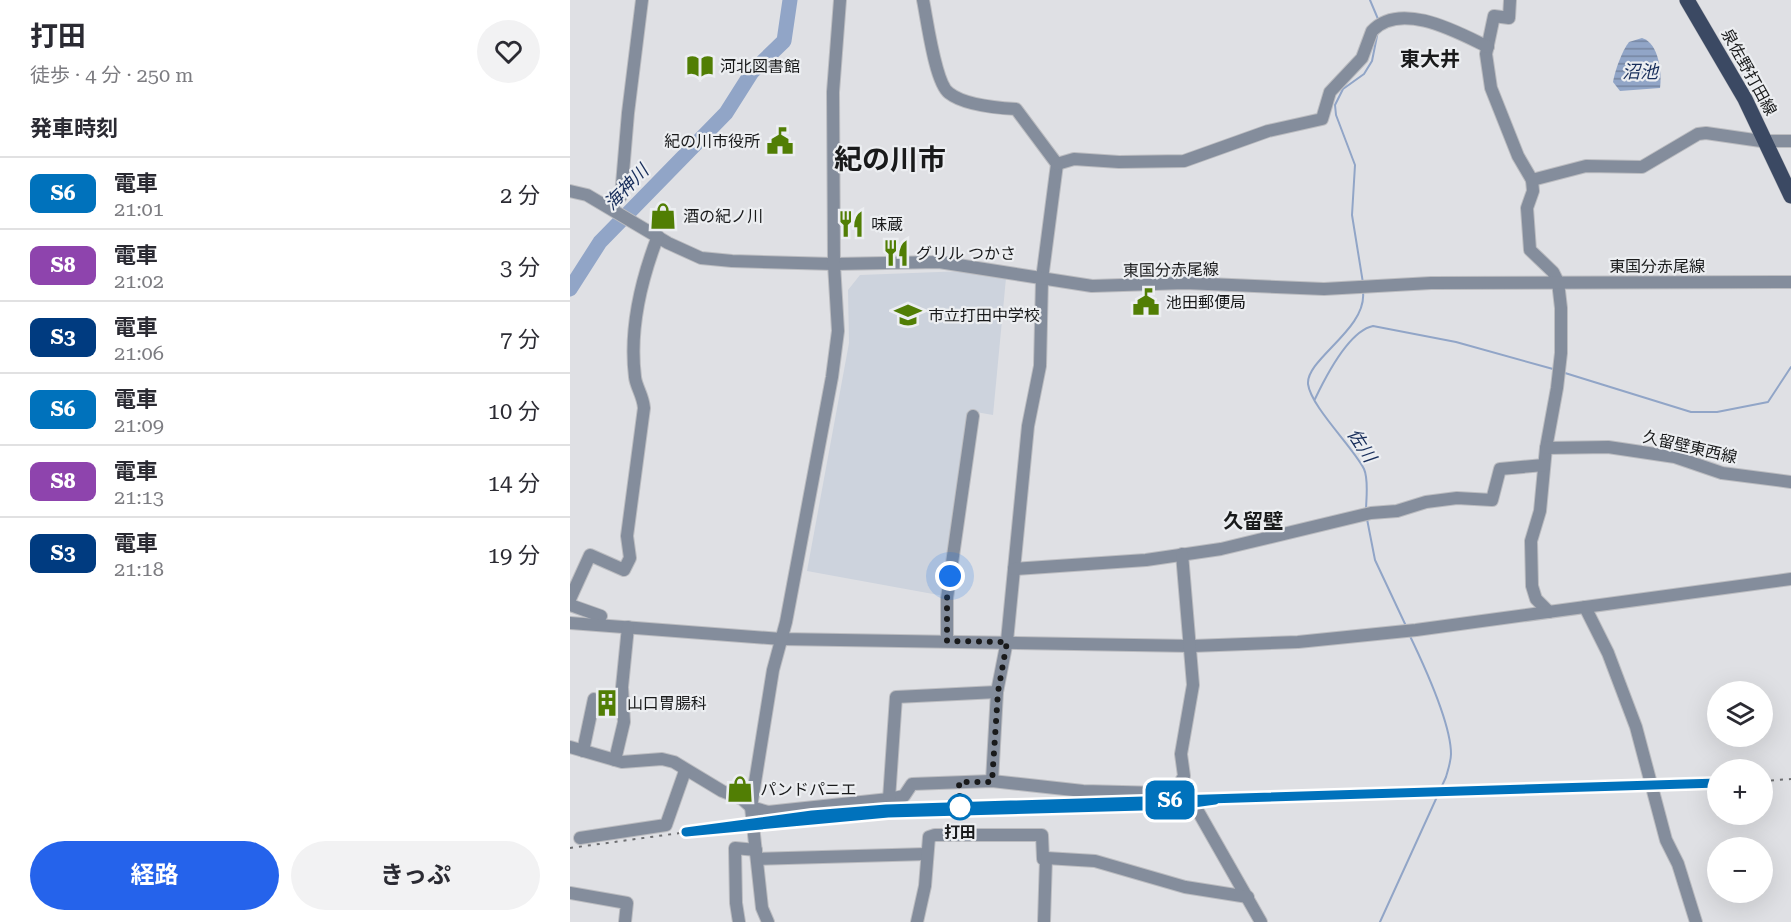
<!DOCTYPE html>
<html lang="ja">
<head>
<meta charset="utf-8">
<style>
	:root { --surface:#fff; --page:#f2f2f3; --text:#2b2b33; --muted:#7c7c81; --line:#e1e1e2; --accent:#2563eb }
	body { margin:0; font-family:"Roboto Serif","Noto Sans JP",serif; background:var(--page); color:var(--text); height:100vh; display:flex; flex-direction:column; font-size:22px; white-space:nowrap }
	* { box-sizing:border-box; margin:0 }
	p { font-size:20px; color:var(--muted) }
	.icon { flex:none; width:33px; height:33px; fill:none; stroke:currentColor; stroke-width:2; stroke-linecap:round; stroke-linejoin:round }
	.map { position:relative; flex:1; overflow:hidden }
	.drawer { display:flex; flex-direction:column; background:var(--surface); width:570px }
	.drawer>* { flex:none }
	.badge { padding:0 12px; border-radius:9px; font-size:21px; line-height:39px }
	.fabs { position:absolute; left:1137px; top:681px; display:grid; gap:12px }
	.fabs a { display:grid; place-items:center; width:66px; height:66px; border-radius:50%; background:var(--surface); box-shadow:0 6px 24px #0002; font-size:30px }
	.you { position:absolute; width:30px; height:30px; margin:-15px; border:4px solid #fff; border-radius:50%; background:#1a73e8; box-shadow:0 0 0 9px #1a73e833 }
	.map>.badge { position:absolute; translate:-50% -50%; box-shadow:0 0 0 3px #fff }
	h2 { padding:0 30px; font-size:22px; line-height:54px }
	.round { display:grid; place-items:center; flex:none; width:63px; height:63px; border-radius:32px; background:var(--page) }
	.headline { display:flex; align-items:center; justify-content:space-between; height:102px; padding:0 30px }
	h1 { font-size:28px; font-weight:700; line-height:45px }
	.button { display:flex; gap:12px; margin-top:auto; padding:12px 30px }
	.button a { flex:1; height:69px; border-radius:36px; background:var(--accent); color:#fff; font-size:24px; font-weight:700; line-height:69px; text-align:center }
	.button a+a { background:var(--page); color:var(--text) }
	ul { padding:0; list-style:none }
	li { display:flex; align-items:center; gap:18px; height:72px; padding:0 30px; border-top:2px solid var(--line) }
	li div { flex:1 }
	li b { display:block; font-size:22px }
	li em { font-style:normal }
	li .badge { min-width:66px; font-weight:700; text-align:center }
	main { display:flex; flex:1; min-height:0 }
	.map>svg:first-child { display:block }
	.built { fill:#cdd3dd }
	.water { fill:url(#water-rules) }
	.lines { fill:none; stroke-linecap:round; stroke-linejoin:round }
	.stream { stroke:#91a5c7; stroke-width:2 }
	.river { stroke:#91a5c7; stroke-width:15 }
	.minor-casing { stroke:#bbbcc0; stroke-width:14 }
	.major-casing { stroke:#bbbcc0; stroke-width:16 }
	.minor { stroke:#848d9c; stroke-width:12 }
	.major { stroke:#3b4963; stroke-width:15 }
	.rail { stroke:#6d6e71; stroke-width:2; stroke-dasharray:3 6; stroke-linecap:butt }
	.line-casing { stroke:#fff; stroke-width:14 }
	.line { stroke:#0072bc; stroke-width:9 }
	.walk { stroke:#191a1b; stroke-width:6; stroke-dasharray:0 10.8 }
	.stop-dot { fill:#fff; stroke:#0072bc; stroke-width:3 }
	.labels { text-anchor:middle; dominant-baseline:central; stroke-width:4.5; stroke-linejoin:round; paint-order:stroke }
	.poi-label { font-size:16px; fill:#191a1b; stroke:#eceef1; text-anchor:start }
	.street-label { font-size:16px; fill:#191a1b; stroke:#eceef1 }
	.stop-label { font-size:16px; font-weight:bold; fill:#191a1b; stroke:#eceef1 }
	.water-label { font-size:18px; font-style:italic; fill:#172d5a; stroke:#eceef1 }
	.quarter-label { font-size:20px; font-weight:bold; fill:#191a1b; stroke:#eceef1 }
	.town-label { font-size:28px; font-weight:bold; fill:#191a1b; stroke:#eceef1 }
</style>
</head>
<body>
<main>
<section class="drawer">
<div class="headline"><div><h1>打田</h1><p>徒歩 · 4 分 · 250 m</p></div><a class="round"><svg class="icon" aria-label="heart" viewBox="0 0 24 24"><path d="M12 20l-8-8c-3-5 5-10 8-4 3-6 11-1 8 4z"/></svg></a></div>
<h2>発車時刻</h2>
<ul>
<li><span class="badge" style="background:#0072bc;color:#fff">S6</span><div><b>電車</b><p>21:01</p></div><em>2 分</em></li>
<li><span class="badge" style="background:#8e44ad;color:#fff">S8</span><div><b>電車</b><p>21:02</p></div><em>3 分</em></li>
<li><span class="badge" style="background:#003b80;color:#fff">S3</span><div><b>電車</b><p>21:06</p></div><em>7 分</em></li>
<li><span class="badge" style="background:#0072bc;color:#fff">S6</span><div><b>電車</b><p>21:09</p></div><em>10 分</em></li>
<li><span class="badge" style="background:#8e44ad;color:#fff">S8</span><div><b>電車</b><p>21:13</p></div><em>14 分</em></li>
<li><span class="badge" style="background:#003b80;color:#fff">S3</span><div><b>電車</b><p>21:18</p></div><em>19 分</em></li>
</ul>
<div class="button"><a>経路</a><a>きっぷ</a></div>
</section>
<div class="map">
<svg width="1221" height="922" viewBox="0 0 1221 922">
	<defs>
		<pattern id="water-rules" width="6" height="5" patternUnits="userSpaceOnUse" patternTransform="scale(1.5)"><rect width="6" height="5" fill="#91a5c7"/><path d="M0 2.5h6" fill="none" stroke="#7686a1"/></pattern>
	</defs>
	<rect width="100%" height="100%" fill="#dfe0e4"/>
	<!-- built -->
	<path class="built" d="M395,271L436,278L423,415L400,411L374,596L237,571L279,343L278,290L290,275Z"/>
	<!-- water -->
	<path class="water" d="M1072,38C1089,43 1092,73 1090,88L1050,91L1043,82C1045,70 1052,51 1059,42Z"/>
	<g class="lines">
		<!-- stream -->
		<g class="stream">
			<path d="M800,0L808,19"/>
			<path d="M793,283L782,215L785,165L766,115L765,105L773,89L794,74L802,61L808,31"/>
			<path d="M793,292C797,329 736,359 738,384C741,407 783,447 794,469C799,480 796,499 796,511"/>
			<path d="M995,373L1121,412H1147L1198,402L1221,367"/>
			<path d="M745,399C755,378 779,331 803,326L886,342L983,369"/>
			<path d="M797,519L805,560L836,626"/>
			<path d="M810,922L876,777C878,770 881,761 881,754C881,723 853,663 839,634"/>
		</g>
		<!-- river -->
		<path class="river" d="M0,289L30,242L156,113L182,72L214,41L220,0"/>
		<defs>
			<g id="minor">
				<path d="M353,0C357,19 365,83 379,93C394,105 428,108 446,109L487,164L472,279L470,366L458,426L437,641L427,692L422,781"/>
				<path d="M940,0L939,18L924,16L916,54L921,88L948,156L962,180L963,191L957,208L960,250L983,272L988,282L991,308V353L987,388L976,448L970,511L961,541L962,586L966,599L979,612"/>
				<path d="M487,164L504,159L549,162L614,161L698,131L752,119L760,92L792,58L802,31C831,0 889,33 918,47"/>
				<path d="M962,180L1016,166L1072,167L1128,134L1136,133L1191,141H1221"/>
				<path d="M0,191L17,195L98,243L131,258L162,261L264,264L369,262L522,286L615,283L754,289L861,283L1221,282"/>
				<path d="M41,207L51,196L58,113L72,0"/>
				<path d="M976,448L1038,447L1105,457L1152,473L1221,482"/>
				<path d="M444,569L576,560L651,549L801,513L827,511L856,502L887,498L922,500L930,469L974,465"/>
				<path d="M0,599L20,555L54,570L60,558L57,536L74,408C73,395 66,387 65,377C59,329 71,280 88,236"/>
				<path d="M0,605L31,616"/>
				<path d="M1015,607L1038,653L1066,727L1096,840L1108,864L1126,922"/>
				<path d="M0,623L211,639L622,646L728,642L846,630L1221,579"/>
				<path d="M377,641V598L403,416"/>
				<path d="M0,747L52,762L92,759L104,762L152,791L172,799L181,807L198,812L319,799L334,796L342,784L422,781L513,791L591,793L608,786L614,776L611,754L623,685L612,554"/>
				<path d="M13,751L24,699"/>
				<path d="M45,760L54,722L52,687L58,627"/>
				<path d="M608,786L621,799L691,922"/>
				<path d="M319,799L326,697L427,692"/>
				<path d="M10,838L96,825L115,771"/>
				<path d="M476,858L525,861L615,887L678,897"/>
				<path d="M187,859L357,854"/>
				<path d="M0,893L57,903L55,922"/>
				<path d="M169,922L166,903L165,848L186,850"/>
				<path d="M198,922L192,908L181,807L203,670L216,622L262,377L268,331L264,264L263,92L270,0"/>
				<path d="M347,922L355,886L359,837L365,835H472L473,859L476,858L474,922"/>
			</g>
			<path id="major" d="M1117,0L1175,99L1221,196"/>
		</defs>
		<!-- minor casing -->
		<use href="#minor" class="minor-casing"/>
		<!-- major casing -->
		<use href="#major" class="major-casing"/>
		<!-- minor -->
		<use href="#minor" class="minor"/>
		<!-- major -->
		<use href="#major" class="major"/>
		<!-- rail -->
		<g class="rail">
			<path d="M1192,781L1221,779"/>
			<path d="M0,848L242,815L316,809L1148,782"/>
		</g>
	</g>
	<g class="lines">
		<defs>
			<path id="line" d="M645,800L609,805L318,813L116,832L242,815L316,809L1148,783"/>
		</defs>
		<!-- line casing -->
		<use href="#line" class="line-casing"/>
		<!-- line -->
		<use href="#line" class="line"/>
		<!-- walk -->
		<path class="walk" d="M380,576L377,598V641L437,642L428,692L422,782H389L390,807"/>
	</g>
	<!-- icons -->
	<defs>
		<symbol id="library-bare" viewBox="-9 -9 18 18"><path d="M-6-4Q-3-5.5-.7-3.5V5Q-3 3-6 4ZM6-4Q3-5.5 .7-3.5V5Q3 3 6 4Z" fill="#517e04" stroke="#eceef1" stroke-width="2.5" paint-order="stroke"/></symbol>
		<symbol id="civic-bare" viewBox="-9 -9 18 18"><path d="M-.6-6.5H3V-4.5H.6V-3L4-1V1h2V6H-6V1h2V-1L-.6-3ZM-1.2 2.5V6h2.4V2.5Z" fill="#517e04" stroke="#eceef1" stroke-width="2.5" paint-order="stroke"/></symbol>
		<symbol id="shop-bare" viewBox="-9 -9 18 18"><path d="M-5-2.5h2.3a2.7 3.5 0 0 1 5.4 0H5L5.5 6h-11ZM-1.5-2.5h3a1.5 2.3 0 0 0-3 0Z" fill="#517e04" stroke="#eceef1" stroke-width="2.5" paint-order="stroke"/></symbol>
		<symbol id="restaurant-bare" viewBox="-9 -9 18 18"><path d="M-5-6h1v4h1v-4h1v4h1v-4h1v5L-1.5 .5V6h-2V.5L-5-1ZM5-6V6H3V1.5H1.5Q1.5-4 5-6Z" fill="#517e04" stroke="#eceef1" stroke-width="2.5" paint-order="stroke"/></symbol>
		<symbol id="school-bare" viewBox="-9 -9 18 18"><path d="M0-5L7-2L0 1L-7-2ZM-4 1L0 2.5L4 1V4Q0 6-4 4Z" fill="#517e04" stroke="#eceef1" stroke-width="2.5" paint-order="stroke"/></symbol>
		<symbol id="building-bare" viewBox="-9 -9 18 18"><path d="M-4-6H4V6H1V3H-1V6H-4ZM-2.5-4.3h1.7v1.8h-1.7ZM.8-4.3h1.7v1.8H.8ZM-2.5-1h1.7V.8h-1.7ZM.8-1h1.7V.8H.8Z" fill="#517e04" stroke="#eceef1" stroke-width="2.5" paint-order="stroke"/></symbol>
	</defs>
	<g fill-rule="evenodd">
		<use href="#library-bare" x="111" y="47" width="38" height="38"/>
		<use href="#civic-bare" x="191" y="122" width="38" height="38"/>
		<use href="#shop-bare" x="74" y="197" width="38" height="38"/>
		<use href="#restaurant-bare" x="262" y="205" width="38" height="38"/>
		<use href="#restaurant-bare" x="307" y="234" width="38" height="38"/>
		<use href="#civic-bare" x="557" y="283" width="38" height="38"/>
		<use href="#school-bare" x="319" y="296" width="38" height="38"/>
		<use href="#building-bare" x="18" y="684" width="38" height="38"/>
		<use href="#shop-bare" x="151" y="770" width="38" height="38"/>
	</g>
	<!-- markers -->
	<circle class="stop-dot" cx="390" cy="807" r="12"/>
	<g class="labels">
		<!-- poi labels -->
		<g class="poi-label">
			<text x="150" y="66">河北図書館</text>
			<text x="190" y="141" text-anchor="end">紀の川市役所</text>
			<text x="113" y="216">酒の紀ノ川</text>
			<text x="301" y="224">味蔵</text>
			<text x="346" y="253">グリル つかさ</text>
			<text x="596" y="302">池田郵便局</text>
			<text x="358" y="315">市立打田中学校</text>
			<text x="57" y="703">山口胃腸科</text>
			<text x="190" y="789">パンドパニエ</text>
		</g>
		<!-- street labels -->
		<g class="street-label">
			<text transform="translate(1179 72) rotate(61)">泉佐野打田線</text>
			<text x="1087" y="266">東国分赤尾線</text>
			<text transform="translate(601 270) rotate(-1)">東国分赤尾線</text>
			<text transform="translate(1120 447) rotate(13)">久留壁東西線</text>
		</g>
		<!-- stop labels -->
		<g class="stop-label">
			<text x="390" y="832">打田</text>
		</g>
		<!-- water labels -->
		<g class="water-label">
			<text x="1070" y="71">沼池</text>
			<text transform="translate(56 187) rotate(-46)">海神川</text>
			<text transform="translate(792 445) rotate(57)">佐川</text>
		</g>
		<!-- quarter labels -->
		<g class="quarter-label">
			<text x="860" y="59">東大井</text>
			<text x="683" y="521">久留壁</text>
		</g>
		<!-- town labels -->
		<g class="town-label">
			<text x="320" y="159">紀の川市</text>
		</g>
	</g>
</svg>
<div class="fabs">
<a><svg class="icon" aria-label="layers" viewBox="0 0 24 24"><path d="M12 4l9 5-9 5-9-5zM3 14l9 5 9-5"/></svg></a>
<a>+</a>
<a>−</a>
</div>
<div class="you" style="left:380px;top:576px"></div>
<b class="badge" style="left:600px;top:800px;background:#0072bc;color:#fff">S6</b>
</div>
</main>
</body>
</html>
